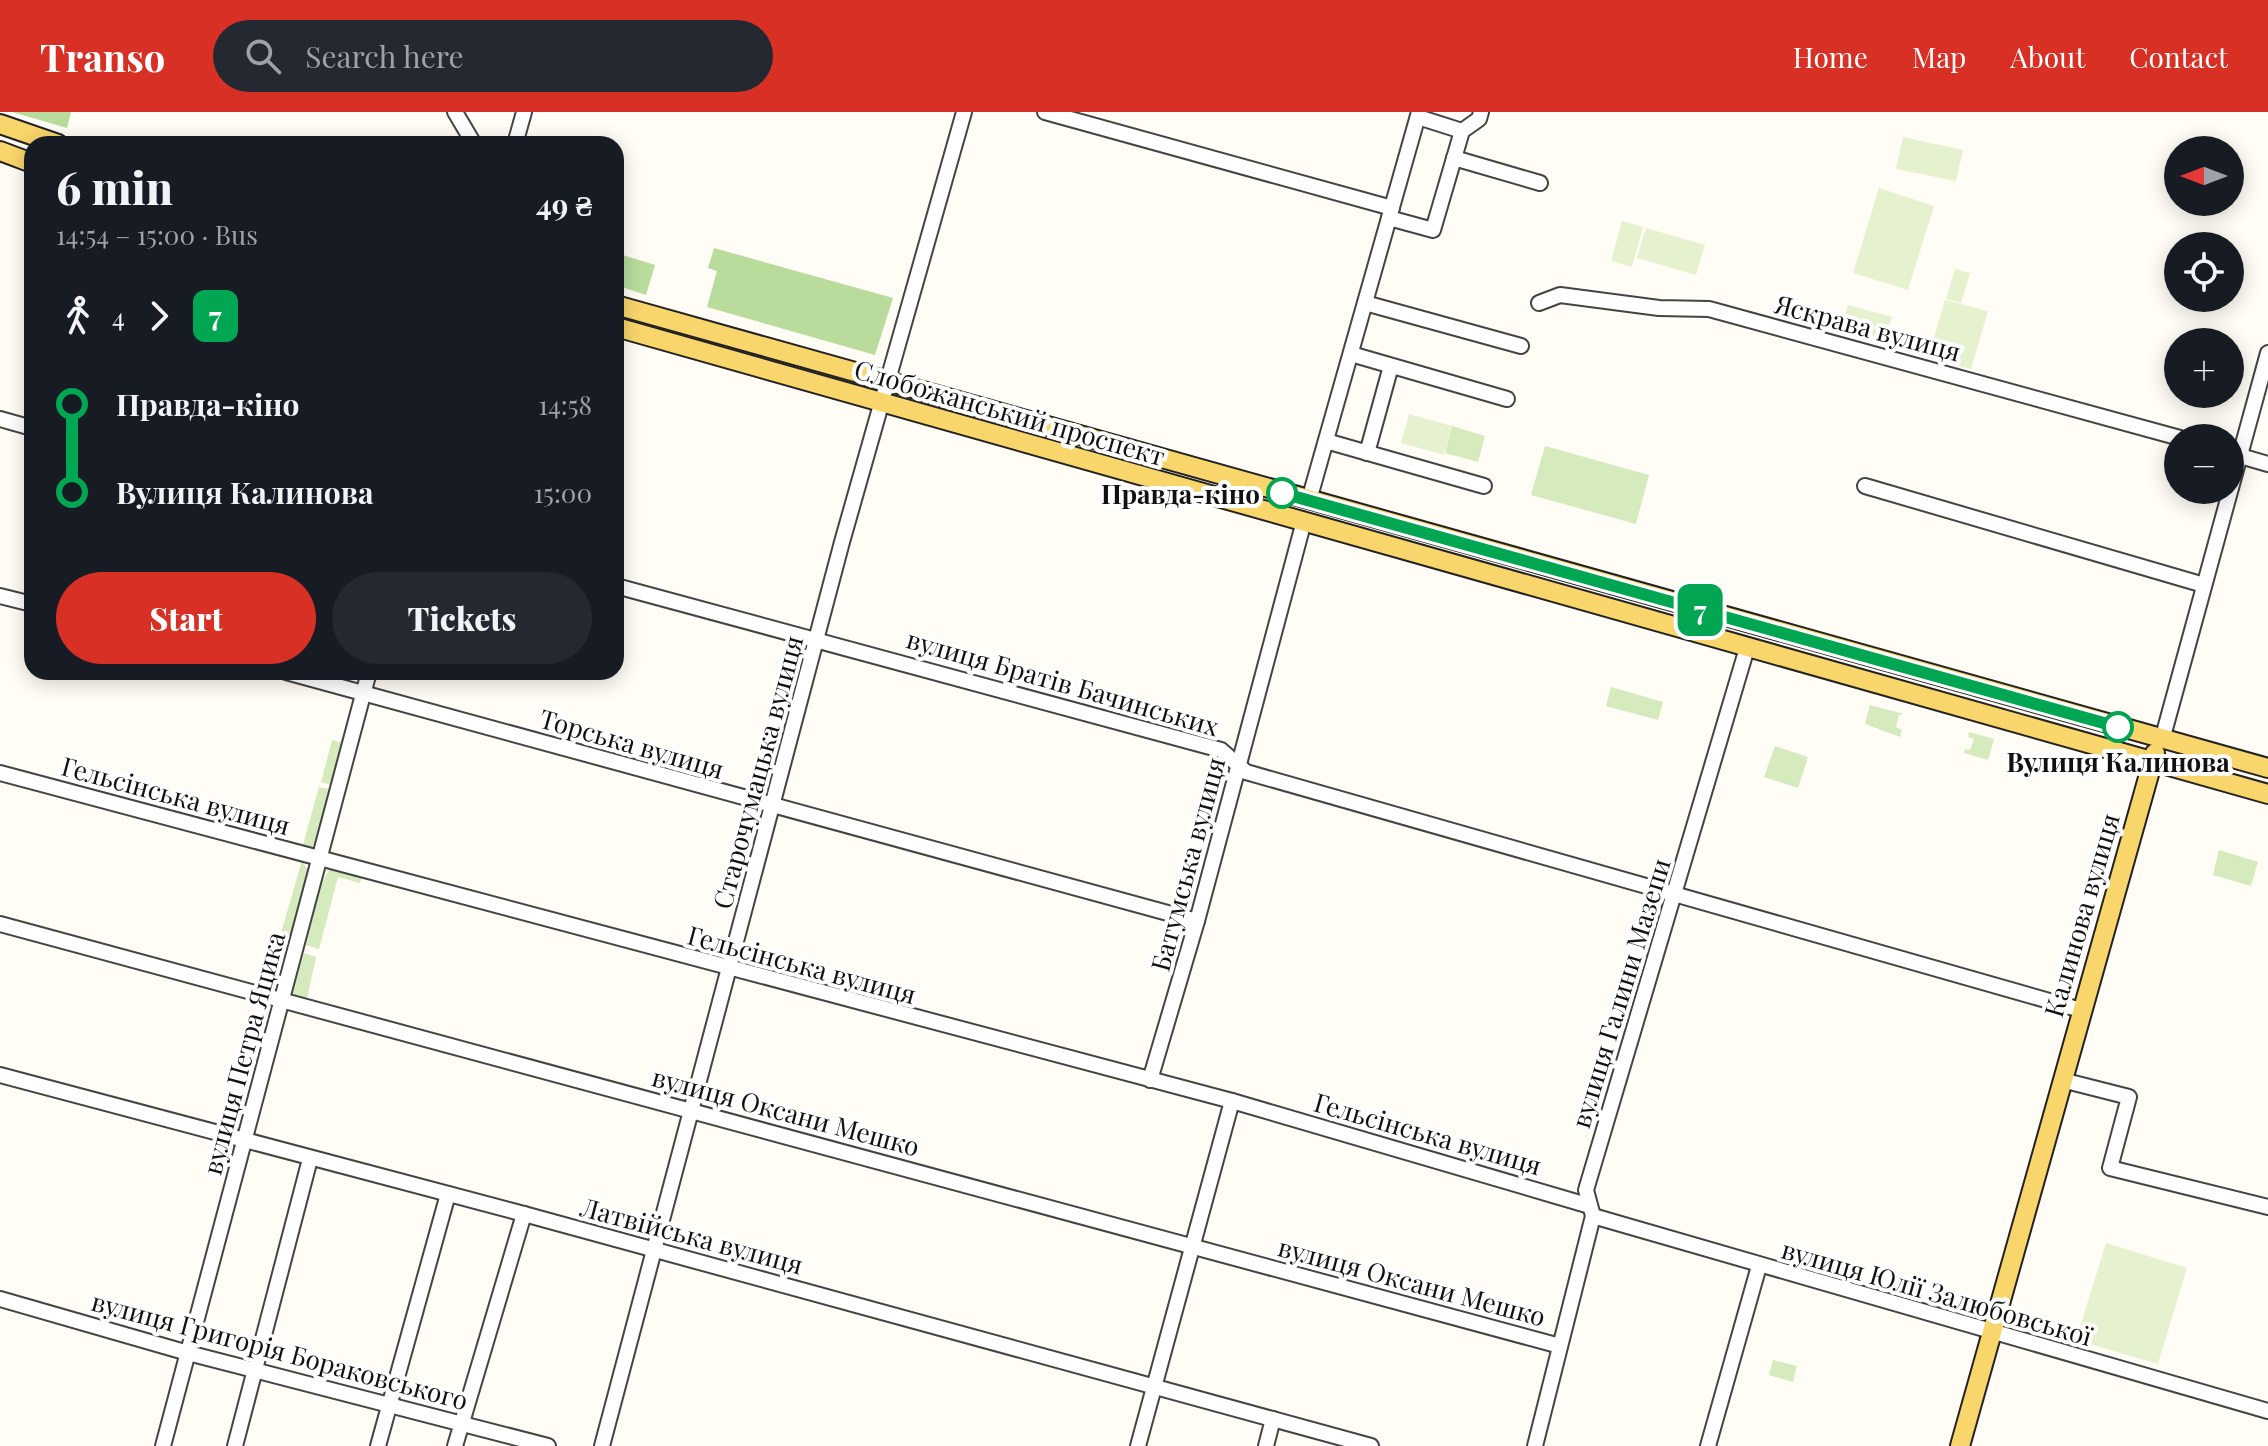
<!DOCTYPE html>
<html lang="en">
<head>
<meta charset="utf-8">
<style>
	:root { --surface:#171b24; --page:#242831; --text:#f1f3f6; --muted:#9ea1a6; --accent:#d93025 }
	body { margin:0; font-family:"Playfair Display",serif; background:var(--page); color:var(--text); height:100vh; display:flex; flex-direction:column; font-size:30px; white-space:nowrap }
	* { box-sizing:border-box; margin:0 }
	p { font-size:26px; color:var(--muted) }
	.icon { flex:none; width:44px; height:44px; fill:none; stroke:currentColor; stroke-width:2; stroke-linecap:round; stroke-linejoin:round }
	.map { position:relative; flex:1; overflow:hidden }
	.side { position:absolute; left:24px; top:24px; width:600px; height:544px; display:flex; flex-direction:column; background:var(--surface); border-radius:24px; box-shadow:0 4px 20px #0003 }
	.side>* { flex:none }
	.badge { padding:0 16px; border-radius:12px; font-size:28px; line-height:52px }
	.needle { width:52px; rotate:270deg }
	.buttons { position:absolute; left:2164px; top:24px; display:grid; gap:16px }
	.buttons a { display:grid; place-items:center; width:80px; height:80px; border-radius:50%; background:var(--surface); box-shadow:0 4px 20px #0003; font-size:40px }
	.map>.badge { position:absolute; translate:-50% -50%; box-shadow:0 0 0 4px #fff }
	.legs { display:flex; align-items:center; gap:12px; height:88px; padding:0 32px; font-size:26px }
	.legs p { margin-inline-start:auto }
	.head { display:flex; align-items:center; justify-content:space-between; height:136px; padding:0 32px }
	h1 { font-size:44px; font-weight:800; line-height:60px }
	.cta { display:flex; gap:16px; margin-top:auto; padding:16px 32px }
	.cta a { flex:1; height:92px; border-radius:48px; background:var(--accent); color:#fff; font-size:32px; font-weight:800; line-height:92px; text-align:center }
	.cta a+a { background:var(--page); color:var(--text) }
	ul { padding:0 32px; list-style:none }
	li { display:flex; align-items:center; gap:28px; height:88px; font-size:30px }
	li i { display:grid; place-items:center; width:12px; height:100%; margin:0 10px; background:currentColor }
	li i::after { content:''; width:20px; height:20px; margin:-10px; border:6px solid; border-radius:50%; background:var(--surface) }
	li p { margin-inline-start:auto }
	li:first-child i { background:linear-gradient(#0000 50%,currentColor 0) }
	li:last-child i { background:linear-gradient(currentColor 50%,#0000 0) }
	header { display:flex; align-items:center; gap:48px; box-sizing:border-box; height:112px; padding:0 40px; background:var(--accent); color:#fff }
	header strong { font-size:38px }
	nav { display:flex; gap:44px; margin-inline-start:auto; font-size:28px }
	.search { width:560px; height:72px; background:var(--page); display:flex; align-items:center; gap:20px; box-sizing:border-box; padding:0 28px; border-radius:44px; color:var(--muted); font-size:30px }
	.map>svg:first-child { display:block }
	.green { fill:#d5ebbd }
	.forest { fill:#b9dc9c }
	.pitch { fill:#e6f2cf }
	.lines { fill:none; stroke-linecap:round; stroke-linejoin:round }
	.minor-casing { stroke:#444; stroke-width:18 }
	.major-casing { stroke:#222; stroke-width:22 }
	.minor { stroke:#fff; stroke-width:14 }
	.major { stroke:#f9d66b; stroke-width:18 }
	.line-1-casing { stroke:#fff; stroke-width:18 }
	.line-1 { stroke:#00a651; stroke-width:12 }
	.stop-1-dot { fill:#fff; stroke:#00a651; stroke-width:4 }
	.labels { text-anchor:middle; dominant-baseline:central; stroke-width:8; stroke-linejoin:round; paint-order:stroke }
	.street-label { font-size:26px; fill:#111; stroke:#fff }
	.stop-label { font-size:26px; font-weight:bold; fill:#111; stroke:#fff; text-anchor:end }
</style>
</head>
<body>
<header>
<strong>Transo</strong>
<div class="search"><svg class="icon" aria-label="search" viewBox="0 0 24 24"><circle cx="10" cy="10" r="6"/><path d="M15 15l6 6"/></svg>Search here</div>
<nav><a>Home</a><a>Map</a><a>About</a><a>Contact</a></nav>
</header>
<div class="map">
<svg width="2268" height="1334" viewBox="0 0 2268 1334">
	<rect width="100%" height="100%" fill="#fffdf5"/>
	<!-- green -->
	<g class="green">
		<path d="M1452,314L1485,324L1478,350L1445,341Z"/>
		<path d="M1545,334L1649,363L1636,412L1531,383Z"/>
		<path d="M1611,575L1663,590L1658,608L1606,594Z"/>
		<path d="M1870,593L1904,602L1899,603L1896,615L1902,618L1900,625L1865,612Z"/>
		<path d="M1969,620L1994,627L1988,648L1964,641L1965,637L1970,638L1974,627L1968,625Z"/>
		<path d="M332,628L343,631L331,673L321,670Z"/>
		<path d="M1775,634L1808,645L1798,676L1764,665Z"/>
		<path d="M319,675L330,677L315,730L312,735L302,736Z"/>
		<path d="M2219,738L2258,750L2251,774L2213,763Z"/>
		<path d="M302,748L308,759L289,829L280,825Z"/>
		<path d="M338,757L362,762L360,771L338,765L319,837L306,833L321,772L329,758Z"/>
		<path d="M304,841L316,845L306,891L294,886L293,880Z"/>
		<path d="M1773,1248L1797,1254L1793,1270L1769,1263Z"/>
	</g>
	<!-- forest -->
	<g class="forest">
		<path d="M12,0H71L67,16Z"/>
		<path d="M714,136L893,186L875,243L707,195L717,159L708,156Z"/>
		<path d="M616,141L655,153L646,183L616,173Z"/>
	</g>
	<!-- pitch -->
	<g class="pitch">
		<path d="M1903,25L1963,38L1956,69L1896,57Z"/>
		<path d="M1879,76L1934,94L1908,178L1853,161Z"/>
		<path d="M1622,109L1643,115L1632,155L1611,149Z"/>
		<path d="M1646,116L1705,133L1696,163L1637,146Z"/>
		<path d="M1955,157L1970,161L1961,191L1946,187Z"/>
		<path d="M1945,188L1988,199L1971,257L1928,246Z"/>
		<path d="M1848,193L1892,205L1884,232L1840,220Z"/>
		<path d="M1409,302L1452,314L1444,343L1401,331Z"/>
		<path d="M2106,1131L2187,1156L2158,1252L2076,1228Z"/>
	</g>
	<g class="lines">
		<defs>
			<g id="minor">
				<path d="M455,0L474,32"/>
				<path d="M1045,0L1392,96"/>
				<path d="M1418,5L1462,19"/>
				<path d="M515,32L524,0"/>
				<path d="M1454,46L1540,71"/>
				<path d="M1389,106L1433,118L1462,19L1479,7L1481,0"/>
				<path d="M1365,191L1521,234"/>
				<path d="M1539,191L1560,183L1659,196L1709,197L2180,326"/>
				<path d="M1351,242L1507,287"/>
				<path d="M0,307L32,316"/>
				<path d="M1326,329L1484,374"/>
				<path d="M1367,341L1391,254"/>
				<path d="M2230,341L2268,352"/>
				<path d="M1865,374L2204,473"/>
				<path d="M1309,388L1419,0"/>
				<path d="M616,474L1221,638L1246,660L2081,898"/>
				<path d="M0,484L32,492"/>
				<path d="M286,560L1197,809"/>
				<path d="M2162,628L2268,241"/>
				<path d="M0,661L1232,989L1590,1094"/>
				<path d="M0,812L1560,1234"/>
				<path d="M0,963L524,1102L1371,1334"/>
				<path d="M1150,968L1197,809L1304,409"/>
				<path d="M2062,968L2129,985L2110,1056L2268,1095"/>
				<path d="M1593,1104L2268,1299"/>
				<path d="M0,1187L188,1241L548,1334"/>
				<path d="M163,1334L369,560"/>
				<path d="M235,1334L310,1047"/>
				<path d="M378,1334L448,1082"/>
				<path d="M455,1334L524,1102"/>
				<path d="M602,1334L842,430L964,0"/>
				<path d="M1138,1334L1232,989"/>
				<path d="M1266,1334L1273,1307"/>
				<path d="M1535,1334L1593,1104L1586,1078L1747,536"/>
				<path d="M1708,1334L1759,1154"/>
			</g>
			<g id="major">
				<path d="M0,12L58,32"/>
				<path d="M0,39L32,51"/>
				<path d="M616,193L2268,656"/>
				<path d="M616,215L2268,682"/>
				<path d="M1960,1334L2155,641"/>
			</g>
		</defs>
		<!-- minor casing -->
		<use href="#minor" class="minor-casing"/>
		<!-- major casing -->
		<use href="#major" class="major-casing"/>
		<!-- minor -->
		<use href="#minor" class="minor"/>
		<!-- major -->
		<use href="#major" class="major"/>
	</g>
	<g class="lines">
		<defs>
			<path id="line-1" d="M1282,381L2118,615"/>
		</defs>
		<!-- line-1 casing -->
		<use href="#line-1" class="line-1-casing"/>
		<!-- line-1 -->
		<use href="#line-1" class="line-1"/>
	</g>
	<!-- markers -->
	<g class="stop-1-dot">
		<circle cx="1282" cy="381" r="14"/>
		<circle cx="2118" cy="615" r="14"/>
	</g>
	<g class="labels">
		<!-- street labels -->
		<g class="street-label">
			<text transform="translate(1868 215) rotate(15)">Яскрава вулиця</text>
			<text transform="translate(1010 300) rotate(16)">Слобожанський проспект</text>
			<text transform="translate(1063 570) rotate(16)">вулиця Братів Бачинських</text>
			<text transform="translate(632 631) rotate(16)">Торська вулиця</text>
			<text transform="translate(757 660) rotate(-75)">Старочумацька вулиця</text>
			<text transform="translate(176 683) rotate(15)">Гельсінська вулиця</text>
			<text transform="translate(1187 752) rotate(-75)">Батумська вулиця</text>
			<text transform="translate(2081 803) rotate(-74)">Калинова вулиця</text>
			<text transform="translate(802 852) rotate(15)">Гельсінська вулиця</text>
			<text transform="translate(1620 881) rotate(-73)">вулиця Галини Мазепи</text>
			<text transform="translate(243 941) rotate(-75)">вулиця Петра Яцика</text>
			<text transform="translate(786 999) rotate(15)">вулиця Оксани Мешко</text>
			<text transform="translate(1428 1021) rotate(16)">Гельсінська вулиця</text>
			<text transform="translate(692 1123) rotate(15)">Латвійська вулиця</text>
			<text transform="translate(1412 1169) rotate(15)">вулиця Оксани Мешко</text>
			<text transform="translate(1937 1180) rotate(16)">вулиця Юлії Залюбовської</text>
			<text transform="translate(280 1238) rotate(15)">вулиця Григорія Бораковського</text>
		</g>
		<!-- stop labels -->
		<g class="stop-label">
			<text x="1260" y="381">Правда-кіно</text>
			<text x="2118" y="649" text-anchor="middle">Вулиця Калинова</text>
		</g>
	</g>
</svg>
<div class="buttons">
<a><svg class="needle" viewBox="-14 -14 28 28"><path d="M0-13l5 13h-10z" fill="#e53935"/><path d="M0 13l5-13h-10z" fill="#9ea1a6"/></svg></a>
<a><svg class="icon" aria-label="locate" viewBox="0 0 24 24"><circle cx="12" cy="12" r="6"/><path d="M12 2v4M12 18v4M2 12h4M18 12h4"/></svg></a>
<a>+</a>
<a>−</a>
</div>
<b class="badge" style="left:1700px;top:498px;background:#00a651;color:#fff">7</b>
<section class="side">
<div class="head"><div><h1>6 min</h1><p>14:54 – 15:00 · Bus</p></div><b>49 ₴</b></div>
<div class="legs"><svg class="icon" aria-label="walk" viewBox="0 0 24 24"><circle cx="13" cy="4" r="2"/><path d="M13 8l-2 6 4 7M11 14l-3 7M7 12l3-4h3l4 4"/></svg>4<svg class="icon" aria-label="forward" viewBox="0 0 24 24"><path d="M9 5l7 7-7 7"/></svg><b class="badge" style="background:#00a651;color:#fff">7</b></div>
<ul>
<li><i style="color:#00a651"></i><b>Правда-кіно</b><p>14:58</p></li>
<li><i style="color:#00a651"></i><b>Вулиця Калинова</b><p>15:00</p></li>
</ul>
<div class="cta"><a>Start</a><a>Tickets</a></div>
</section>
</div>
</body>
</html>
